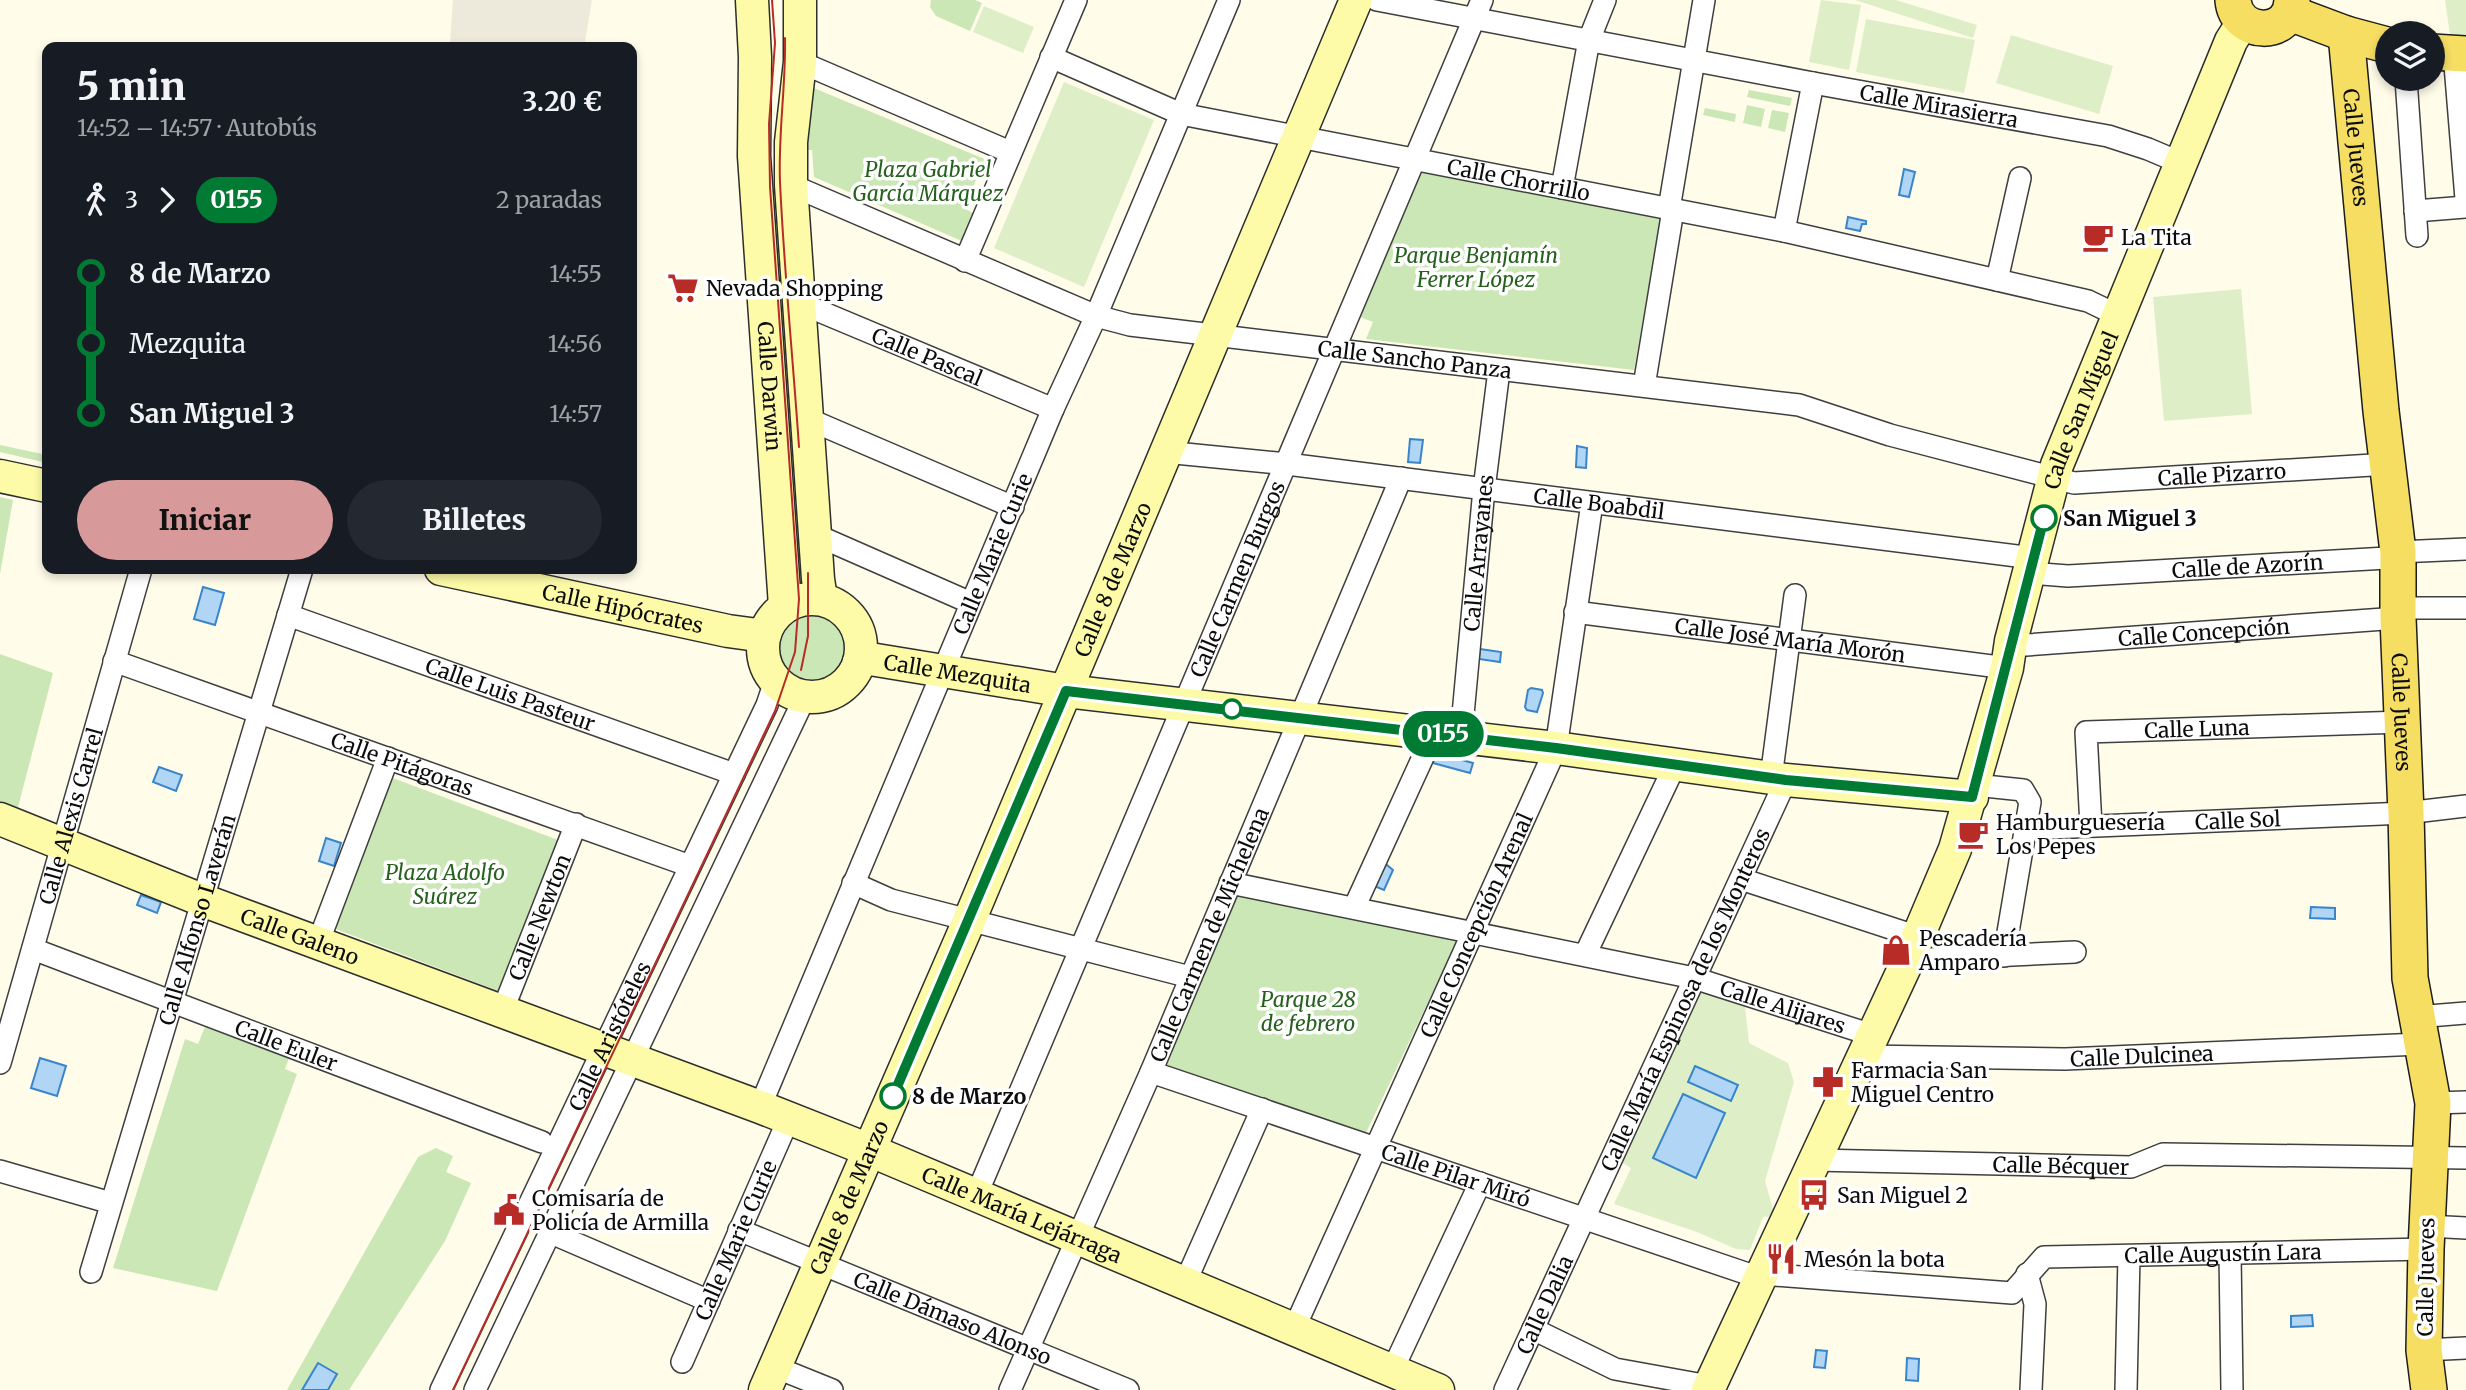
<!DOCTYPE html>
<html lang="es">
<head>
<meta charset="utf-8">
<style>
	:root { --surface:#171b24; --page:#242831; --text:#f1f3f6; --muted:#9ea1a6; --accent:#d79999 }
	body { margin:0; font-family:Merriweather,serif; background:var(--page); color:var(--text); height:100vh; display:flex; flex-direction:column; font-size:26px; white-space:nowrap }
	* { box-sizing:border-box; margin:0 }
	p { font-size:23px; color:var(--muted) }
	.icon { flex:none; width:38px; height:38px; fill:none; stroke:currentColor; stroke-width:2; stroke-linecap:round; stroke-linejoin:round }
	.map { position:relative; flex:1; overflow:hidden }
	.drawer { position:absolute; left:42px; top:42px; width:595px; height:532px; display:flex; flex-direction:column; background:var(--surface); border-radius:14px; box-shadow:0 4px 10px #0003 }
	.drawer>* { flex:none }
	.badge { padding:0 14px; border-radius:23px; font-size:24px; line-height:46px }
	.controls { position:absolute; left:2375px; top:21px; display:grid; gap:14px }
	.controls a { display:grid; place-items:center; width:70px; height:70px; border-radius:50%; background:var(--surface); box-shadow:0 4px 10px #0003; font-size:35px }
	.map>.badge { position:absolute; translate:-50% -50%; box-shadow:0 0 0 4px #fff }
	.legs { display:flex; align-items:center; gap:10px; height:77px; padding:0 35px; font-size:23px }
	.legs p { margin-inline-start:auto }
	.headline { display:flex; align-items:center; justify-content:space-between; height:119px; padding:0 35px }
	h1 { font-size:38px; font-weight:800; line-height:52px }
	.primary-button { display:flex; gap:14px; margin-top:auto; padding:14px 35px }
	.primary-button a { flex:1; height:80px; border-radius:42px; background:var(--accent); color:#111; font-size:28px; font-weight:800; line-height:80px; text-align:center }
	.primary-button a+a { background:var(--page); color:var(--text) }
	ul { padding:0 35px; list-style:none }
	li { display:flex; align-items:center; gap:24px; height:70px; font-size:26px }
	li i { display:grid; place-items:center; width:10px; height:100%; margin:0 9px; background:currentColor }
	li i::after { content:''; width:18px; height:18px; margin:-9px; border:5px solid; border-radius:50%; background:var(--surface) }
	li p { margin-inline-start:auto }
	li:first-child i { background:linear-gradient(#0000 50%,currentColor 0) }
	li:last-child i { background:linear-gradient(currentColor 50%,#0000 0) }
	.map>svg:first-child { display:block }
	.green { fill:#cbe7b6 }
	.pitch { fill:#deefc7 }
	.plaza { fill:#edeadb }
	.water { fill:#b1d6f5; stroke:#3985ca; stroke-width:2 }
	.lines { fill:none; stroke-linecap:round; stroke-linejoin:round }
	.street-casing { stroke:#3f3f3f; stroke-width:24 }
	.secondary-casing { stroke:#2e2e2e; stroke-width:35 }
	.primary-casing { stroke:#1d1d1d; stroke-width:38 }
	.street { stroke:#fff; stroke-width:21 }
	.secondary { stroke:#fdfba7; stroke-width:32 }
	.primary { stroke:#f6de63; stroke-width:35 }
	.tram { stroke:#b82c27; stroke-width:2 }
	.line-1-casing { stroke:#fff; stroke-width:16 }
	.line-1 { stroke:#017a33; stroke-width:10 }
	.stop-1-dot { fill:#fff; stroke:#017a33; stroke-width:3.5 }
	.labels { text-anchor:middle; dominant-baseline:central; stroke-width:7; stroke-linejoin:round; paint-order:stroke }
	.street-label { font-size:21px; fill:#0c0c0c; stroke:#fff }
	.park-label { font-size:21px; font-style:italic; fill:#26611e; stroke:#fff }
	.poi-label { font-size:21px; fill:#0c0c0c; stroke:#fff; text-anchor:start }
	.stop-label { font-size:21px; font-weight:bold; fill:#0c0c0c; stroke:#fff; text-anchor:start }
</style>
</head>
<body>
<div class="map">
<svg width="2466" height="1390" viewBox="0 0 2466 1390">
	<rect width="100%" height="100%" fill="#fffcea"/>
	<!-- green -->
	<g class="green">
		<path d="M931,0H975L982,3L970,31L936,16L930,7Z"/>
		<path d="M809,86L994,163L988,178L978,175L964,208L973,213L962,241L814,177L812,150H806Z"/>
		<path d="M1749,90L1792,98L1790,106L1747,97Z"/>
		<path d="M1747,105L1765,109L1761,127L1743,123Z"/>
		<path d="M1705,108L1736,114L1735,122L1703,115Z"/>
		<path d="M1772,110L1789,113L1785,132L1768,128Z"/>
		<path d="M1422,171L1661,217L1634,370L1366,339L1373,322L1360,317Z"/>
		<path d="M0,445L47,455V463L0,452Z"/>
		<path d="M0,497L13,500L0,574Z"/>
		<circle cx="812" cy="648" r="39"/>
		<path d="M0,654L53,673L17,811L0,805Z"/>
		<path d="M390,777L558,840L501,992L333,928Z"/>
		<path d="M1233,893L1457,941L1365,1135L1166,1067Z"/>
		<path d="M205,1027L289,1058L285,1069L297,1074L217,1291L113,1268L185,1039L198,1044Z"/>
		<path d="M436,1148L453,1156L446,1172L471,1183L445,1241L349,1390H287L418,1157Z"/>
	</g>
	<!-- pitch -->
	<g class="pitch">
		<path d="M1821,0L1861,5L1849,70L1809,62Z"/>
		<path d="M1855,0H1896L1977,25L1973,38Z"/>
		<path d="M2445,0H2466V35H2450Z"/>
		<path d="M984,6L1034,27L1023,53L973,32Z"/>
		<path d="M1866,19L1975,40L1964,93L1856,72Z"/>
		<path d="M2011,35L2113,66L2099,114L1996,83Z"/>
		<path d="M1064,82L1154,120L1084,287L994,248Z"/>
		<path d="M2241,289L2252,414L2164,421L2153,297Z"/>
		<path d="M1701,991L1745,1006L1749,1043L1788,1063L1794,1082L1765,1181L1775,1216L1763,1217L1750,1250L1736,1249L1697,1232L1614,1204L1631,1168L1621,1162Z"/>
	</g>
	<!-- plaza -->
	<path class="plaza" d="M453,0H592L584,47H418L419,45L450,43Z"/>
	<!-- water -->
	<g class="water">
		<path d="M1904,169L1915,172L1909,197L1899,195Z"/>
		<path d="M1848,217L1866,221V224H1862L1860,231L1846,228Z"/>
		<path d="M1410,439L1423,440L1420,463L1408,462Z"/>
		<path d="M1577,446L1587,448L1586,468L1576,467Z"/>
		<path d="M203,587L224,593L215,625L194,619Z"/>
		<path d="M1480,649L1501,652L1500,662L1479,659Z"/>
		<path d="M1531,688L1542,690L1543,693L1537,712L1527,710L1525,707L1528,690Z"/>
		<path d="M1436,753L1473,763L1470,773L1433,763Z"/>
		<path d="M159,767L182,775L176,791L153,782Z"/>
		<path d="M326,838L341,843L334,866L319,861Z"/>
		<path d="M1387,865L1393,870L1384,890L1374,886L1383,866Z"/>
		<path d="M141,895L161,902L157,913L137,905Z"/>
		<path d="M2311,907L2335,908V919L2310,918Z"/>
		<path d="M40,1058L66,1066L57,1096L31,1088Z"/>
		<path d="M1695,1066L1738,1085L1731,1101L1688,1082Z"/>
		<path d="M1683,1094L1725,1113L1696,1178L1653,1158Z"/>
		<path d="M2312,1315L2313,1326L2291,1327V1316Z"/>
		<path d="M1816,1350L1827,1351L1825,1368L1814,1367Z"/>
		<path d="M1907,1358L1919,1359L1918,1381L1906,1380Z"/>
		<path d="M318,1363L337,1374L328,1390H302Z"/>
	</g>
	<g class="lines">
		<defs>
			<g id="street">
				<path id="s1" d="M1377,0L1813,83L2108,136L2148,149L2181,163"/>
				<path d="M2454,53L2466,199"/>
				<path id="s2" d="M1051,57L1181,114L1784,231L2088,301L2117,315"/>
				<path d="M800,62L1010,152"/>
				<path d="M2406,79L2417,236"/>
				<path id="s3" d="M791,185L1096,316L1130,325L1799,405L1890,435L2074,483L2389,464"/>
				<path d="M1562,188L1589,40L1605,0"/>
				<path d="M1669,209L1704,0"/>
				<path d="M2415,211L2466,207"/>
				<path d="M1784,231L1813,83"/>
				<path d="M965,261L1076,0"/>
				<path d="M1997,280L2020,178"/>
				<path id="s4" d="M800,303L1053,409"/>
				<path d="M1644,386L1673,210"/>
				<path d="M808,419L1013,507"/>
				<path id="s5" d="M1167,449L1175,453L1287,464L2033,558"/>
				<path d="M816,535L971,603"/>
				<path id="s6" d="M2029,573L2068,576L2387,558L2398,552L2466,549"/>
				<path d="M2399,608H2466"/>
				<path id="s7" d="M1575,612L2007,668"/>
				<path id="s8" d="M288,615L734,774"/>
				<path id="s9" d="M2011,641L2026,645L2398,618"/>
				<path id="s10" d="M114,661L690,866"/>
				<path id="s11" d="M1461,736L1484,489L1499,370"/>
				<path d="M1771,778L1795,595"/>
				<path d="M1975,785L2023,790L2030,802L2004,956"/>
				<path id="s12" d="M2091,826L2086,732L2403,722"/>
				<path id="s13" d="M2026,829L2406,813L2466,806"/>
				<path d="M1741,879L1918,937"/>
				<path d="M853,883L891,900L1190,977"/>
				<path id="s14" d="M1230,883L1694,978L1872,1035"/>
				<path d="M1354,908L1434,733"/>
				<path d="M318,943L388,758"/>
				<path id="s15" d="M33,949L542,1142"/>
				<path d="M1585,955L1675,765"/>
				<path d="M1908,960L2075,952"/>
				<path id="s16" d="M502,1012L576,824"/>
				<path d="M2416,1017L2466,1013"/>
				<path id="s17" d="M1862,1056L2065,1059L2420,1044"/>
				<path id="s18" d="M0,1063L141,569"/>
				<path id="s19" d="M1151,1072L1760,1278"/>
				<path d="M2433,1103L2466,1102"/>
				<path id="s20" d="M760,1107L1053,409L1096,316L1229,0"/>
				<path id="s21" d="M1814,1160L2131,1167L2163,1154L2466,1158"/>
				<path d="M0,1171L111,1203"/>
				<path id="s22" d="M976,1196L1482,0"/>
				<path d="M2427,1226L2466,1228"/>
				<path id="s23" d="M739,1230L1128,1390"/>
				<path d="M556,1235L709,1301"/>
				<path d="M2230,1254L2232,1390"/>
				<path id="s24" d="M91,1272L302,569"/>
				<path id="s25" d="M1762,1274L2012,1293L2044,1257L2426,1249"/>
				<path d="M2027,1274L2035,1304L2031,1390"/>
				<path d="M1185,1283L1262,1109"/>
				<path id="s26" d="M1294,1329L1556,748L1592,503"/>
				<path d="M1533,1329L1615,1369L1709,1386"/>
				<path d="M2424,1350L2466,1348"/>
				<path id="s27" d="M682,1362L789,1118"/>
				<path d="M775,1367L832,1390"/>
				<path d="M1392,1371L1480,1183"/>
				<path id="s28" d="M441,1390L767,705L775,681"/>
				<path d="M475,1390L805,697"/>
				<path id="s29" d="M1010,1390L1151,1072L1401,478"/>
				<path id="s30" d="M1505,1390L1786,780"/>
				<path d="M2126,1390L2129,1256"/>
			</g>
			<g id="secondary">
				<path id="s31" d="M752,0L755,57L754,156L785,606"/>
				<path d="M800,0V62L791,142V185L818,579L821,599"/>
				<path d="M0,476L47,486"/>
				<path id="s32" d="M441,569L728,631L764,636"/>
				<circle cx="812" cy="648" r="49"/>
				<path id="s33" d="M859,662L870,659L1066,691L1556,748L1786,780L1972,797"/>
				<path id="s34" d="M0,819L202,900L760,1107L869,1150L1438,1390"/>
				<path id="s35" d="M765,1390L969,921L1356,0"/>
				<path id="s36" d="M1708,1390L1908,960L1955,849L2007,668L2011,641L2057,465L2231,41L2243,22"/>
			</g>
			<g id="primary">
				<path d="M2233,0C2236,37 2291,38 2292,0"/>
				<path d="M2290,13L2346,34L2387,45"/>
				<path id="s37" d="M2346,34L2381,411L2398,552V618L2406,813L2410,978L2433,1103L2426,1249L2424,1350L2429,1390"/>
				<path d="M2432,52L2466,54"/>
			</g>
		</defs>
		<!-- street casing -->
		<use href="#street" class="street-casing"/>
		<!-- secondary casing -->
		<use href="#secondary" class="secondary-casing"/>
		<!-- primary casing -->
		<use href="#primary" class="primary-casing"/>
		<!-- street -->
		<use href="#street" class="street"/>
		<!-- secondary -->
		<use href="#secondary" class="secondary"/>
		<!-- primary -->
		<use href="#primary" class="primary"/>
		<!-- tram -->
		<g class="tram">
			<path d="M785,38C786,86 778,134 780,182C784,270 793,359 799,447"/>
			<path d="M801,670L808,636V573"/>
			<path d="M453,1390L775,711L795,652L799,599L770,187L769,124L775,43L772,0"/>
		</g>
	</g>
	<g class="lines">
		<defs>
			<path id="line-1" d="M893,1096L1066,691L1556,748L1786,780L1972,797L2044,518"/>
		</defs>
		<!-- line-1 casing -->
		<use href="#line-1" class="line-1-casing"/>
		<!-- line-1 -->
		<use href="#line-1" class="line-1"/>
	</g>
	<!-- icons -->
	<defs>
		<symbol id="cafe-bare" viewBox="-9 -9 18 18"><path d="M-5.5-4.5H6V0H3Q3 3.5 0 3.5H-2.5Q-5.5 3.5-5.5 0ZM3-3.2v2h1.7v-2ZM-6 4.5H4V6H-6Z" fill="#b82c27" stroke="#fff" stroke-width="2.5" paint-order="stroke"/></symbol>
		<symbol id="supermarket-bare" viewBox="-9 -9 18 18"><path d="M-6-5.5h2.5l.6 2H6L4.5 2H-2.5L-4.4-4H-6ZM-1.5 3.2a1.3 1.3 0 1 0 .1 0ZM3 3.2a1.3 1.3 0 1 0 .1 0Z" fill="#b82c27" stroke="#fff" stroke-width="2.5" paint-order="stroke"/></symbol>
		<symbol id="shop-bare" viewBox="-9 -9 18 18"><path d="M-5-2.5h2.3a2.7 3.5 0 0 1 5.4 0H5L5.5 6h-11ZM-1.5-2.5h3a1.5 2.3 0 0 0-3 0Z" fill="#b82c27" stroke="#fff" stroke-width="2.5" paint-order="stroke"/></symbol>
		<symbol id="pharmacy-bare" viewBox="-9 -9 18 18"><path d="M-2-6h4v4h4v4h-4v4h-4v-4h-4v-4h4Z" fill="#b82c27" stroke="#fff" stroke-width="2.5" paint-order="stroke"/></symbol>
		<symbol id="bus-bare" viewBox="-9 -9 18 18"><path d="M-5-6H5V4H4V6H2V4H-2V6H-4V4H-5ZM-3.5-4V0h7V-4ZM-3.5 1.2v1.5H-2V1.2ZM2 1.2v1.5H3.5V1.2Z" fill="#b82c27" stroke="#fff" stroke-width="2.5" paint-order="stroke"/></symbol>
		<symbol id="civic-bare" viewBox="-9 -9 18 18"><path d="M-.6-6.5H3V-4.5H.6V-3L4-1V1h2V6H-6V1h2V-1L-.6-3ZM-1.2 2.5V6h2.4V2.5Z" fill="#b82c27" stroke="#fff" stroke-width="2.5" paint-order="stroke"/></symbol>
		<symbol id="restaurant-bare" viewBox="-9 -9 18 18"><path d="M-5-6h1v4h1v-4h1v4h1v-4h1v5L-1.5 .5V6h-2V.5L-5-1ZM5-6V6H3V1.5H1.5Q1.5-4 5-6Z" fill="#b82c27" stroke="#fff" stroke-width="2.5" paint-order="stroke"/></symbol>
	</defs>
	<g fill-rule="evenodd">
		<use href="#cafe-bare" x="2076" y="215" width="44" height="44"/>
		<use href="#supermarket-bare" x="661" y="266" width="44" height="44"/>
		<use href="#cafe-bare" x="1951" y="812" width="44" height="44"/>
		<use href="#shop-bare" x="1874" y="928" width="44" height="44"/>
		<use href="#pharmacy-bare" x="1806" y="1060" width="44" height="44"/>
		<use href="#bus-bare" x="1792" y="1173" width="44" height="44"/>
		<use href="#civic-bare" x="487" y="1188" width="44" height="44"/>
		<use href="#restaurant-bare" x="1759" y="1237" width="44" height="44"/>
	</g>
	<!-- markers -->
	<g class="stop-1-dot">
		<circle cx="2044" cy="518" r="12"/>
		<circle cx="1232" cy="709" r="9"/>
		<circle cx="893" cy="1096" r="12"/>
	</g>
	<g class="labels">
		<!-- street labels -->
		<g class="street-label">
			<text stroke="none"><textPath href="#s1" startOffset="572">Calle Mirasierra</textPath></text>
			<text stroke="none"><textPath href="#s37" startOffset="114">Calle Jueves</textPath></text>
			<text stroke="none"><textPath href="#s2" startOffset="486">Calle Chorrillo</textPath></text>
			<text stroke="none"><textPath href="#s4" startOffset="138">Calle Pascal</textPath></text>
			<text stroke="none"><textPath href="#s3" startOffset="654">Calle Sancho Panza</textPath></text>
			<text stroke="none"><textPath href="#s31" startOffset="387">Calle Darwin</textPath></text>
			<text stroke="none"><textPath href="#s36" startOffset="1052">Calle San Miguel</textPath></text>
			<text stroke="none"><textPath href="#s3" startOffset="1475">Calle Pizarro</textPath></text>
			<text stroke="none"><textPath href="#s5" startOffset="436">Calle Boabdil</textPath></text>
			<text stroke="none"><textPath href="#s20" startOffset="600">Calle Marie Curie</textPath></text>
			<text stroke="none"><textPath href="#s11" startOffset="184">Calle Arrayanes</textPath></text>
			<text stroke="none"><textPath href="#s6" startOffset="219">Calle de Azorín</textPath></text>
			<text stroke="none"><textPath href="#s22" startOffset="670">Calle Carmen Burgos</textPath></text>
			<text stroke="none"><textPath href="#s35" startOffset="882">Calle 8 de Marzo</textPath></text>
			<text stroke="none"><textPath href="#s32" startOffset="186">Calle Hipócrates</textPath></text>
			<text stroke="none"><textPath href="#s9" startOffset="194">Calle Concepción</textPath></text>
			<text stroke="none"><textPath href="#s7" startOffset="217">Calle José María Morón</textPath></text>
			<text stroke="none"><textPath href="#s33" startOffset="100">Calle Mezquita</textPath></text>
			<text stroke="none"><textPath href="#s8" startOffset="236">Calle Luis Pasteur</textPath></text>
			<text stroke="none"><textPath href="#s37" startOffset="681">Calle Jueves</textPath></text>
			<text stroke="none"><textPath href="#s12" startOffset="205">Calle Luna</textPath></text>
			<text stroke="none"><textPath href="#s10" startOffset="306">Calle Pitágoras</textPath></text>
			<text stroke="none"><textPath href="#s18" startOffset="257">Calle Alexis Carrel</textPath></text>
			<text stroke="none"><textPath href="#s13" startOffset="212">Calle Sol</textPath></text>
			<text stroke="none"><textPath href="#s16" startOffset="102">Calle Newton</textPath></text>
			<text stroke="none"><textPath href="#s24" startOffset="368">Calle Alfonso Laverán</textPath></text>
			<text stroke="none"><textPath href="#s26" startOffset="443">Calle Concepción Arenal</textPath></text>
			<text stroke="none"><textPath href="#s29" startOffset="497">Calle Carmen de Michelena</textPath></text>
			<text stroke="none"><textPath href="#s34" startOffset="322">Calle Galeno</textPath></text>
			<text stroke="none"><textPath href="#s30" startOffset="430">Calle María Espinosa de los Monteros</textPath></text>
			<text stroke="none"><textPath href="#s14" startOffset="567">Calle Alijares</textPath></text>
			<text stroke="none"><textPath href="#s28" startOffset="392">Calle Aristóteles</textPath></text>
			<text stroke="none"><textPath href="#s15" startOffset="271">Calle Euler</textPath></text>
			<text stroke="none"><textPath href="#s17" startOffset="280">Calle Dulcinea</textPath></text>
			<text stroke="none"><textPath href="#s21" startOffset="247">Calle Bécquer</textPath></text>
			<text stroke="none"><textPath href="#s19" startOffset="322">Calle Pilar Miró</textPath></text>
			<text stroke="none"><textPath href="#s35" startOffset="210">Calle 8 de Marzo</textPath></text>
			<text stroke="none"><textPath href="#s34" startOffset="1096">Calle María Lejárraga</textPath></text>
			<text stroke="none"><textPath href="#s27" startOffset="133">Calle Marie Curie</textPath></text>
			<text stroke="none"><textPath href="#s25" startOffset="478">Calle Augustín Lara</textPath></text>
			<text transform="translate(2426 1277) rotate(-89)">Calle Jueves</text>
			<text stroke="none"><textPath href="#s30" startOffset="94">Calle Dalia</textPath></text>
			<text stroke="none"><textPath href="#s23" startOffset="231">Calle Dámaso Alonso</textPath></text>
		</g>
		<!-- park labels -->
		<g class="park-label">
			<text x="928" y="169">Plaza Gabriel<tspan x="928" dy="24">García Márquez</tspan></text>
			<text x="1476" y="255">Parque Benjamín<tspan x="1476" dy="24">Ferrer López</tspan></text>
			<text x="445" y="872">Plaza Adolfo<tspan x="445" dy="24">Suárez</tspan></text>
			<text x="1308" y="999">Parque 28<tspan x="1308" dy="24">de febrero</tspan></text>
		</g>
		<!-- poi labels -->
		<g class="poi-label">
			<text x="2121" y="237">La Tita</text>
			<text x="706" y="288">Nevada Shopping</text>
			<text x="1996" y="822">Hamburguesería<tspan x="1996" dy="24">Los Pepes</tspan></text>
			<text x="1919" y="938">Pescadería<tspan x="1919" dy="24">Amparo</tspan></text>
			<text x="1851" y="1070">Farmacia San<tspan x="1851" dy="24">Miguel Centro</tspan></text>
			<text x="1837" y="1195">San Miguel 2</text>
			<text x="532" y="1198">Comisaría de<tspan x="532" dy="24">Policía de Armilla</tspan></text>
			<text x="1804" y="1259">Mesón la bota</text>
		</g>
		<!-- stop labels -->
		<g class="stop-label">
			<text x="2063" y="518">San Miguel 3</text>
			<text x="912" y="1096">8 de Marzo</text>
		</g>
	</g>
</svg>
<div class="controls">
<a><svg class="icon" aria-label="layers" viewBox="0 0 24 24"><path d="M12 4l9 5-9 5-9-5zM3 14l9 5 9-5"/></svg></a>
</div>
<b class="badge" style="left:1443px;top:734px;background:#017a33;color:#fff">0155</b>
<section class="drawer">
<div class="headline"><div><h1>5 min</h1><p>14:52 – 14:57 · Autobús</p></div><b>3.20 €</b></div>
<div class="legs"><svg class="icon" aria-label="walk" viewBox="0 0 24 24"><circle cx="13" cy="4" r="2"/><path d="M13 8l-2 6 4 7M11 14l-3 7M7 12l3-4h3l4 4"/></svg>3<svg class="icon" aria-label="forward" viewBox="0 0 24 24"><path d="M9 5l7 7-7 7"/></svg><b class="badge" style="background:#017a33;color:#fff">0155</b><p>2 paradas</p></div>
<ul>
<li><i style="color:#017a33"></i><b>8 de Marzo</b><p>14:55</p></li>
<li><i style="color:#017a33"></i><span>Mezquita</span><p>14:56</p></li>
<li><i style="color:#017a33"></i><b>San Miguel 3</b><p>14:57</p></li>
</ul>
<div class="primary-button"><a>Iniciar</a><a>Billetes</a></div>
</section>
</div>
</body>
</html>
